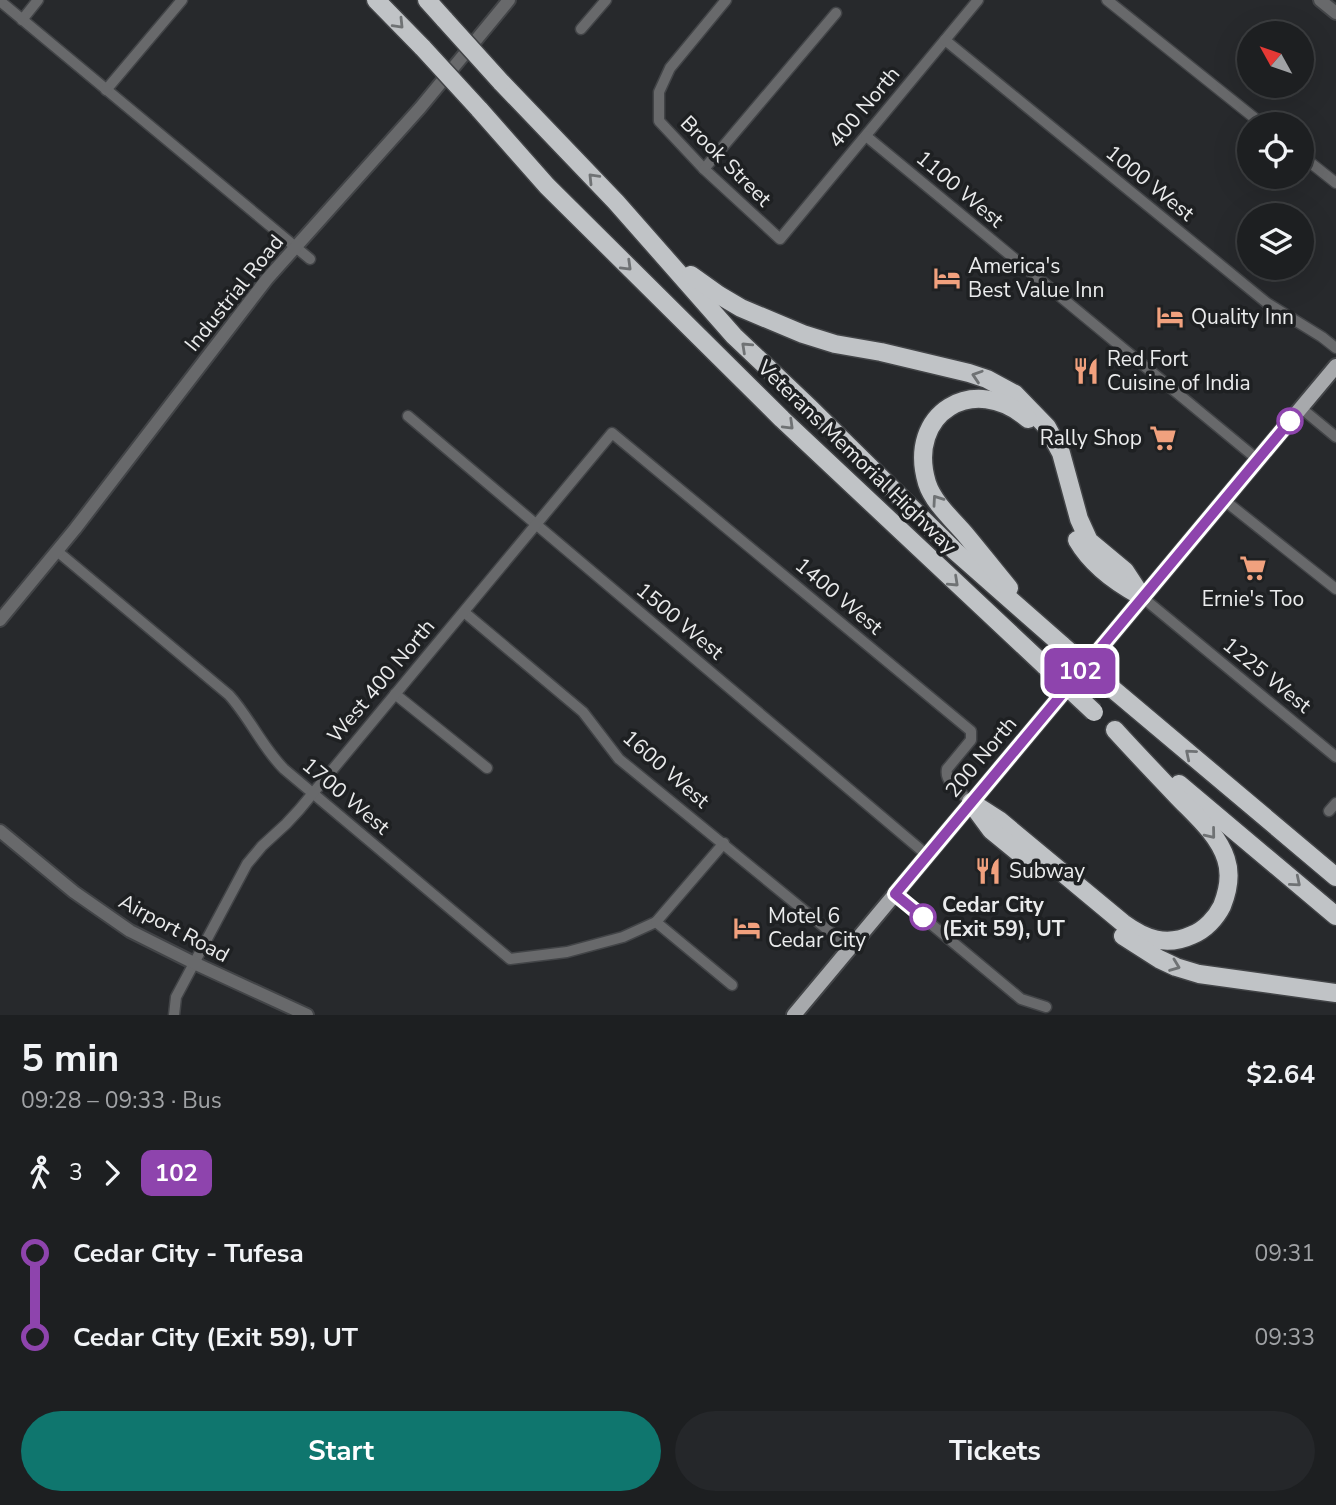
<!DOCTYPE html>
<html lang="en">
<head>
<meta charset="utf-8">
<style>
	:root { --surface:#1d1f21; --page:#25272a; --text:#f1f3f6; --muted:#a0a2a5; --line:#3b3d3f; --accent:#0f766e }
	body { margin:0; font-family:"Nunito Sans",sans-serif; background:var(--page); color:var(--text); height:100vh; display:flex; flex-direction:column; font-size:26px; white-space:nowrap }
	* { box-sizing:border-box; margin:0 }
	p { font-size:23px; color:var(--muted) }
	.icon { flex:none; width:38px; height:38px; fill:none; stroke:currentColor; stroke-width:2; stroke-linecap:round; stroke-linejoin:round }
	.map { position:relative; height:1015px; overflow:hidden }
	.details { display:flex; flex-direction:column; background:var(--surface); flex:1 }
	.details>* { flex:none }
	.badge { padding:0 14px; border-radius:10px; font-size:24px; line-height:46px }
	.needle { width:46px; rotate:310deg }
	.buttons { position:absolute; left:1237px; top:21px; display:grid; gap:14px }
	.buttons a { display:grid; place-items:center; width:77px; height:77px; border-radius:50%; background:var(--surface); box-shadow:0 7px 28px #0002,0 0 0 2px var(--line); font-size:35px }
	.map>.badge { position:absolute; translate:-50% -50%; box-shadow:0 0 0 4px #fff }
	.legs { display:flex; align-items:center; gap:10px; height:77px; padding:0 21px; font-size:23px }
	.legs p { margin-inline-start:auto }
	.overview { display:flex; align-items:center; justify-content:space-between; height:119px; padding:0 21px }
	h1 { font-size:38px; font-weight:700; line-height:52px }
	.primary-button { display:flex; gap:14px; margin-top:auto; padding:14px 21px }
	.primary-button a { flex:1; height:80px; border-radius:42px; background:var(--accent); color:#fff; font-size:28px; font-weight:700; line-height:80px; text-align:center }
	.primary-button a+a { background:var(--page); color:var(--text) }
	ul { padding:0 21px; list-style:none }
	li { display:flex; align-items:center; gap:24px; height:84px; font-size:26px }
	li i { display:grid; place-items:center; width:10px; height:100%; margin:0 9px; background:currentColor }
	li i::after { content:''; width:18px; height:18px; margin:-9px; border:5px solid; border-radius:50%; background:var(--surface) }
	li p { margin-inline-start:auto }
	li:first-child i { background:linear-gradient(#0000 50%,currentColor 0) }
	li:last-child i { background:linear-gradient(currentColor 50%,#0000 0) }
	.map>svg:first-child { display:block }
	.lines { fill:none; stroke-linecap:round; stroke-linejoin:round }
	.minor-casing { stroke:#424447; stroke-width:13 }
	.tertiary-casing { stroke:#424447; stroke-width:16 }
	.primary-casing { stroke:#424447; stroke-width:18 }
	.motorway-casing { stroke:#424447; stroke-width:21 }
	.minor { stroke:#68696b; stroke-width:10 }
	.tertiary { stroke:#68696b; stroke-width:12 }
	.primary { stroke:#a7a9ac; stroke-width:14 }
	.motorway { stroke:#c0c3c6; stroke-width:18 }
	.motorway-bridge-casing { stroke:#424447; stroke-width:21; stroke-linecap:butt }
	.motorway-bridge { stroke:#c0c3c6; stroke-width:18 }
	.oneway { stroke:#6f7274 }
	.line-1-casing { stroke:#fff; stroke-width:16 }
	.line-1 { stroke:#8e44ad; stroke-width:10 }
	.stop-1-dot { fill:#fff; stroke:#8e44ad; stroke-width:3.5 }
	.labels { text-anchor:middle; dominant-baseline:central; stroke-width:7; stroke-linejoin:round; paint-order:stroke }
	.street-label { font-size:21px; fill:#eaebec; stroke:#1e2022 }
	.poi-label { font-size:21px; fill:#eaebec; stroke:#1e2022; text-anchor:start }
	.stop-label { font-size:21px; font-weight:bold; fill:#eaebec; stroke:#1e2022; text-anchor:start }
</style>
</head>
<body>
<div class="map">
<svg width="1336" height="1015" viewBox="0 0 1336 1015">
	<rect width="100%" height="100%" fill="#27292c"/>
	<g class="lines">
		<defs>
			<g id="minor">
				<path d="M726,0L670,68L659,92V121L704,169L780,239L978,0"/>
				<path d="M1107,0L1262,124"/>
				<path d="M0,1L310,259"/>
				<path d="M22,20L38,0"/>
				<path d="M581,29L606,0"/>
				<path d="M945,40L1267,303L1322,337L1336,348"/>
				<path d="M106,90L182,0"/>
				<path d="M866,136L1257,459"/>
				<path d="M1302,156L1336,183"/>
				<path d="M704,169L836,13"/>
				<path d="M1301,408L1336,437"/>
				<path d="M408,416L927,855"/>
				<path d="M1224,500L1336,589"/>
				<path d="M57,551L229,695C250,718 262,747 284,769L510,959L567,952L623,937L656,922L724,843"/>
				<path d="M1142,597L1336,757"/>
				<path d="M464,612L583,712L619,759L850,948"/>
				<path d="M395,694L487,768"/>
				<path d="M1329,811L1336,803"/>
				<path d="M895,894L1021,999L1046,1007"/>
				<path d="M656,922L732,985"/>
				<path d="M174,1015L176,997L247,864L262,846L286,824L299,810L612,433L971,731V740L947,769C944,783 962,793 971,802"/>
			</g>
			<g id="tertiary">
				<path d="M1320,0L1336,13"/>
				<path d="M0,620L75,529L267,279L420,108L509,0"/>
				<path d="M0,831L74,892L130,931L194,963L307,1015"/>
			</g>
			<path id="primary" d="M794,1015L1336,366"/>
			<g id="motorway">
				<path d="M376,0L423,48"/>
				<path d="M427,0L445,20"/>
				<path d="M501,82L616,202L734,336L809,407L955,551L1063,646"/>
				<path d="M479,109L547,186L782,419L1045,666"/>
				<path d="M691,275L719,295L741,308L803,334L835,344L881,352L969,373L987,379L1015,394L1047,427L1061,453L1079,519L1089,541L1125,571L1142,597"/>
				<path d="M1077,540C1091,564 1115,582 1139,595"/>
				<path d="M1009,588C994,570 980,552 965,534C952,519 933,502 927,483C906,413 974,372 1028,419"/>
				<path d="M1108,685L1336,877"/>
				<path d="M1179,784L1336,916"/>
				<path d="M971,802L999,820L1123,923C1145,939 1166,947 1192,935C1205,930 1216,918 1222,906C1228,891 1231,874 1226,859C1218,834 1195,815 1177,796C1156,774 1135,752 1115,730"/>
				<path d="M977,811L991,830L1024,857"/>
				<path d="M1123,936L1159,959L1176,967L1199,974L1336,993"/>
			</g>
		</defs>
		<!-- minor casing -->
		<use href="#minor" class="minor-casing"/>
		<!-- tertiary casing -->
		<use href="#tertiary" class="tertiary-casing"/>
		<!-- primary casing -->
		<use href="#primary" class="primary-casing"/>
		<!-- motorway casing -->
		<use href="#motorway" class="motorway-casing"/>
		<!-- minor -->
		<use href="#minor" class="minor"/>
		<!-- tertiary -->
		<use href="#tertiary" class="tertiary"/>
		<!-- primary -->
		<use href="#primary" class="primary"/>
		<!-- motorway -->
		<use href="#motorway" class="motorway"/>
		<defs>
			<g id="motorway-bridge">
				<path d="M445,20L501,82"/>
				<path d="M423,48L479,109"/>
				<path d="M1063,646L1108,685"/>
				<path d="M1045,666L1094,712"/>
			</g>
		</defs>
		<!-- motorway-bridge casing -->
		<use href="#motorway-bridge" class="motorway-bridge-casing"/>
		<!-- motorway-bridge -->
		<use href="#motorway-bridge" class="motorway-bridge"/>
	</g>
	<!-- one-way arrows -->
	<defs><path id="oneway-chevron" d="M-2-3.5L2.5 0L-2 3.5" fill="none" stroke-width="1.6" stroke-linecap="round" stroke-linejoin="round" transform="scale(1.75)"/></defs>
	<g class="oneway">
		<use href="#oneway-chevron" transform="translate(399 24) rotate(46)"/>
		<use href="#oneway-chevron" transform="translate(593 178) rotate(-134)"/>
		<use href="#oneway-chevron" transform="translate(627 266) rotate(44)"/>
		<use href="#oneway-chevron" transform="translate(746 347) rotate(-137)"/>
		<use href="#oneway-chevron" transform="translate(977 376) rotate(-162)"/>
		<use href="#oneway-chevron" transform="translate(789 425) rotate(44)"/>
		<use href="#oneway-chevron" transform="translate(937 500) rotate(-125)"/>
		<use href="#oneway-chevron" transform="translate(954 582) rotate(43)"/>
		<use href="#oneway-chevron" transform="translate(1190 754) rotate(-140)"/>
		<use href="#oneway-chevron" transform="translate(1211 834) rotate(51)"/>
		<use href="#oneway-chevron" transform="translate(1296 882) rotate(40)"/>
		<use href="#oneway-chevron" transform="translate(1175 966) rotate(21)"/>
	</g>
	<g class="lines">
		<defs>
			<path id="line-1" d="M923,917L895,894L1290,421"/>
		</defs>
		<!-- line-1 casing -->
		<use href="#line-1" class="line-1-casing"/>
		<!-- line-1 -->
		<use href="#line-1" class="line-1"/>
	</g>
	<!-- icons -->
	<defs>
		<symbol id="hotel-bare" viewBox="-9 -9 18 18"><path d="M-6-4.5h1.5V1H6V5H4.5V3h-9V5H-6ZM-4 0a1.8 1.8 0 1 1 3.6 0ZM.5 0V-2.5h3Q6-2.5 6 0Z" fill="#f1a17e" stroke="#1e2022" stroke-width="2.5" paint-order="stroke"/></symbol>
		<symbol id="restaurant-bare" viewBox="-9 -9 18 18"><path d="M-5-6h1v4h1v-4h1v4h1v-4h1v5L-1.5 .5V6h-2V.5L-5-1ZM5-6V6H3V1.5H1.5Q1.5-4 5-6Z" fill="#f1a17e" stroke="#1e2022" stroke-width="2.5" paint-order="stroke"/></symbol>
		<symbol id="supermarket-bare" viewBox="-9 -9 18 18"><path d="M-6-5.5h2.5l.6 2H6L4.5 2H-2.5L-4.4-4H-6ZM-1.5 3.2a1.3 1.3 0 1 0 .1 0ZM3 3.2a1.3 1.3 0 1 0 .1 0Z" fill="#f1a17e" stroke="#1e2022" stroke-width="2.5" paint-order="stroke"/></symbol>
	</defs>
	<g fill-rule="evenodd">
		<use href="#hotel-bare" x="928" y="259" width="38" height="38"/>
		<use href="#hotel-bare" x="1151" y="298" width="38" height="38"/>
		<use href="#restaurant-bare" x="1067" y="352" width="38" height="38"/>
		<use href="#supermarket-bare" x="1144" y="419" width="38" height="38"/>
		<use href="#supermarket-bare" x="1234" y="549" width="38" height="38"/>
		<use href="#restaurant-bare" x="969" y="852" width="38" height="38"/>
		<use href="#hotel-bare" x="728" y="909" width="38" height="38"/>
	</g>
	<!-- markers -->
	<g class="stop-1-dot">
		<circle cx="1290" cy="421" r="12"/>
		<circle cx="923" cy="917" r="12"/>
	</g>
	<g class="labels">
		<!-- street labels -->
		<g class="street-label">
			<text transform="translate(864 107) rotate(-50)">400 North</text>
			<text transform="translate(726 161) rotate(45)">Brook Street</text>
			<text transform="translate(1150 183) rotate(39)">1000 West</text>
			<text transform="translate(960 189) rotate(40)">1100 West</text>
			<text transform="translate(234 293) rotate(-51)">Industrial Road</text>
			<text transform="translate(857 457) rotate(44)">Veterans Memorial Highway</text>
			<text transform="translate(839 596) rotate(40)">1400 West</text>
			<text transform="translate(680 621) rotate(40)">1500 West</text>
			<text transform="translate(1267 675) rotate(39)">1225 West</text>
			<text transform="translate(381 681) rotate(-50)">West 400 North</text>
			<text transform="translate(981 757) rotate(-50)">200 North</text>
			<text transform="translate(666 769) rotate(41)">1600 West</text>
			<text transform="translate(346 796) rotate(40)">1700 West</text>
			<text transform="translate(174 928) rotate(28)">Airport Road</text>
		</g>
		<!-- poi labels -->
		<g class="poi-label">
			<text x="968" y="266">America's<tspan x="968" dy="24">Best Value Inn</tspan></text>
			<text x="1191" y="317">Quality Inn</text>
			<text x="1107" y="359">Red Fort<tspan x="1107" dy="24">Cuisine of India</tspan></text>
			<text x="1142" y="438" text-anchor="end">Rally Shop</text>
			<text x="1253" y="599" text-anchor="middle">Ernie's Too</text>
			<text x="1009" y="871">Subway</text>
			<text x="768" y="916">Motel 6<tspan x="768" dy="24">Cedar City</tspan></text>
		</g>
		<!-- stop labels -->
		<g class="stop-label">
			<text x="942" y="905">Cedar City<tspan x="942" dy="24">(Exit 59), UT</tspan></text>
		</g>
	</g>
</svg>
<div class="buttons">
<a><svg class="needle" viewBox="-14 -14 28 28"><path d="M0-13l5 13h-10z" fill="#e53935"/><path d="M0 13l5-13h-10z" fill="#a0a2a5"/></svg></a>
<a><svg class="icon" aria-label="locate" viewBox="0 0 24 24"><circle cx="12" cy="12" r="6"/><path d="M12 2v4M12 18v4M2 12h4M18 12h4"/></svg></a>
<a><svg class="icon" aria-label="layers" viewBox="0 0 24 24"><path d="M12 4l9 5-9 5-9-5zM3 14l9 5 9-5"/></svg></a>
</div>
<b class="badge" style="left:1080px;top:671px;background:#8e44ad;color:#fff">102</b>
</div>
<section class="details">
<div class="overview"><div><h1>5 min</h1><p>09:28 – 09:33 · Bus</p></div><b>$2.64</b></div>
<div class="legs"><svg class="icon" aria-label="walk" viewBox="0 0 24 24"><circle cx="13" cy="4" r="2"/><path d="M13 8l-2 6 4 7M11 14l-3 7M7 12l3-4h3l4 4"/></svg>3<svg class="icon" aria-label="forward" viewBox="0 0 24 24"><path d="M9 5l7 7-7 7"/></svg><b class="badge" style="background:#8e44ad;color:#fff">102</b></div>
<ul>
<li><i style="color:#8e44ad"></i><b>Cedar City - Tufesa</b><p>09:31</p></li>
<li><i style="color:#8e44ad"></i><b>Cedar City (Exit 59), UT</b><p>09:33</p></li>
</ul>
<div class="primary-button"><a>Start</a><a>Tickets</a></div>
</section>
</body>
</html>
